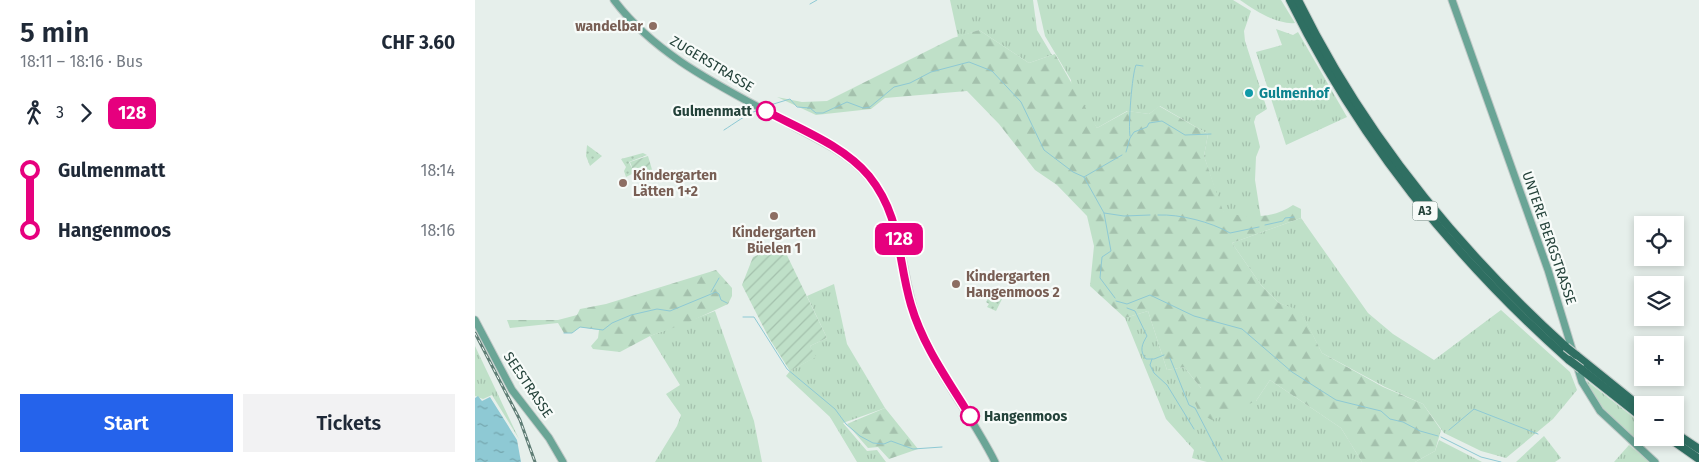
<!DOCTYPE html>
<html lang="en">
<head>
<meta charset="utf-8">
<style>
	:root { --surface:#fff; --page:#f2f2f3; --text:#1f2937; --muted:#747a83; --accent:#2563eb }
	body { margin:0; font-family:"Fira Sans",sans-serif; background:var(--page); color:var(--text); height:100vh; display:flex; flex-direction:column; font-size:19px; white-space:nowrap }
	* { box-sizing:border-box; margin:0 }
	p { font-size:16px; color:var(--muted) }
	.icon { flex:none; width:28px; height:28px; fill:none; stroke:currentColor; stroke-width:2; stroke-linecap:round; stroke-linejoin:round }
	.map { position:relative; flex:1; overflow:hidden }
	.details { display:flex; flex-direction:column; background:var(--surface); width:475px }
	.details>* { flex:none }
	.badge { padding:0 10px; border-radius:8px; font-size:18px; line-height:32px }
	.tools { position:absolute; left:1159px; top:216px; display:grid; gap:10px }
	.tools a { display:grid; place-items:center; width:50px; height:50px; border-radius:0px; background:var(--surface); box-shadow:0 2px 8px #0003; font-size:25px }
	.map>.badge { position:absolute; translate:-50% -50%; box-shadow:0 0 0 2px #fff }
	.legs { display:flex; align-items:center; gap:8px; height:55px; padding:0 20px; font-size:16px }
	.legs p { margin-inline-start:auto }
	.summary { display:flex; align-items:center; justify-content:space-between; height:85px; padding:0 20px }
	h1 { font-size:28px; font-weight:600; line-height:38px }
	.cta { display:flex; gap:10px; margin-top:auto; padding:10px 20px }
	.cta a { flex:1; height:58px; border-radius:0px; background:var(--accent); color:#fff; font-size:20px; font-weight:600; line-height:58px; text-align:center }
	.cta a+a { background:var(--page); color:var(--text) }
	ul { padding:0 20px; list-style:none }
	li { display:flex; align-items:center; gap:18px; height:60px; font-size:19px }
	li i { display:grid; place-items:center; width:8px; height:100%; margin:0 6px; background:currentColor }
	li i::after { content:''; width:12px; height:12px; margin:-6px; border:4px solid; border-radius:50%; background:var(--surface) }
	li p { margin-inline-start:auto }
	li:first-child i { background:linear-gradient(#0000 50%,currentColor 0) }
	li:last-child i { background:linear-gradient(currentColor 50%,#0000 0) }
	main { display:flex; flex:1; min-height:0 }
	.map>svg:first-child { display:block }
	.grass { fill:url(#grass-tufts) }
	.forest { fill:url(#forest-firs) }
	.park { fill:url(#park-dots) }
	.garden { fill:url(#garden-furrows) }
	.water { fill:url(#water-ripples) }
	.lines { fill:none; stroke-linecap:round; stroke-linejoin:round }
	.stream { stroke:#8ec9d4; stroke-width:1 }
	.major-casing { stroke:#c2cac8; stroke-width:9 }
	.highway-casing { stroke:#c2cac8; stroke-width:10 }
	.major { stroke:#6aa596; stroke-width:7 }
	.highway { stroke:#2f6f62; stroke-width:8 }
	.rail-casing { stroke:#5f7d75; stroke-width:3 }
	.rail { stroke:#f7fbf9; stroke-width:1; stroke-dasharray:4; stroke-linecap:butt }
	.highway-bridge-casing { stroke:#c2cac8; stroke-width:10; stroke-linecap:butt }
	.highway-bridge { stroke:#2f6f62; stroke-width:8 }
	.line-1-casing { stroke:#fff; stroke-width:11 }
	.line-1 { stroke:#e6007e; stroke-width:8 }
	.education-dot { fill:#8d6e63; stroke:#f7fbf9; stroke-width:2 }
	.culture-dot { fill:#0f9aa8; stroke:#f7fbf9; stroke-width:2 }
	.stop-1-dot { fill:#fff; stroke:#e6007e; stroke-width:2.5 }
	.labels { text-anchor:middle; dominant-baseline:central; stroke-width:4.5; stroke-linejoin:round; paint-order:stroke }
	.shield { fill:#f7fbf9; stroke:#637a73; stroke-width:1 }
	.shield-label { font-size:12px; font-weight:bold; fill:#24423a }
	.education-label { font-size:14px; font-weight:bold; fill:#785e54; stroke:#f7fbf9; text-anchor:start }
	.street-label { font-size:14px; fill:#24423a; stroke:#f7fbf9 }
	.culture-label { font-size:14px; font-weight:bold; fill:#0d838f; stroke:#f7fbf9; text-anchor:start }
	.stop-label { font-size:14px; font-weight:bold; fill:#24423a; stroke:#f7fbf9; text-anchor:end }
</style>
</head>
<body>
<main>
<section class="details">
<div class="summary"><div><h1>5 min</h1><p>18:11 – 18:16 · Bus</p></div><b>CHF 3.60</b></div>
<div class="legs"><svg class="icon" aria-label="walk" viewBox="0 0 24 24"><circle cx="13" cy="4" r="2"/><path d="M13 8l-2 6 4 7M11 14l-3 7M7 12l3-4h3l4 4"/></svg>3<svg class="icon" aria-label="forward" viewBox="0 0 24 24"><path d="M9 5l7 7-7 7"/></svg><b class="badge" style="background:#e6007e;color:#fff">128</b></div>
<ul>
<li><i style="color:#e6007e"></i><b>Gulmenmatt</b><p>18:14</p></li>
<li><i style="color:#e6007e"></i><b>Hangenmoos</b><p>18:16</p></li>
</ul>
<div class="cta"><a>Start</a><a>Tickets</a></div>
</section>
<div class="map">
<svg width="1224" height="462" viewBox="0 0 1224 462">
	<defs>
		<pattern id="grass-tufts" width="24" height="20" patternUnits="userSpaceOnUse" patternTransform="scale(1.25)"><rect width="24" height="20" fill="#bfe0c8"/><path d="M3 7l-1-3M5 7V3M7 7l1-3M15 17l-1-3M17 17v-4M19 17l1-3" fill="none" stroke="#a4c1ad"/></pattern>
		<pattern id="forest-firs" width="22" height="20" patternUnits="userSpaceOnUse" patternTransform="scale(1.25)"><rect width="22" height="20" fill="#bfe0c8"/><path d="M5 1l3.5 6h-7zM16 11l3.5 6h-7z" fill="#a4c1ad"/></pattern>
		<pattern id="park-dots" width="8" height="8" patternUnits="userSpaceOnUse" patternTransform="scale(1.25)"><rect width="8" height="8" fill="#bfe0c8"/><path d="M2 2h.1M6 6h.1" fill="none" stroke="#a4c1ad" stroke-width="1.8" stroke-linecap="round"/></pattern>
		<pattern id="garden-furrows" width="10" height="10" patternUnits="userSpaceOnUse" patternTransform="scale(1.25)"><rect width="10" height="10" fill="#bfe0c8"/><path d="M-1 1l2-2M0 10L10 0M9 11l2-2" fill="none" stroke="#a4c1ad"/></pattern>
		<pattern id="water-ripples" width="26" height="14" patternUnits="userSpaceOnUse" patternTransform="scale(1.25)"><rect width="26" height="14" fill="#8ec9d4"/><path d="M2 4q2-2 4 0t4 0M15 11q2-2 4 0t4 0" fill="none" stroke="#74a5ad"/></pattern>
	</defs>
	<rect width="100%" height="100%" fill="#e6efeb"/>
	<!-- grass -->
	<g class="grass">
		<path d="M475,0H558L562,30L577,55L554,63L504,30L483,37Z"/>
		<path d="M562,0H758L776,11L769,31L770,41L792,109L781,116L779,122L785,147L781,157L780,180L786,218L767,221L747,211L729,156L733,134L685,106L674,114L652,111L622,128L597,92L596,80L570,36Z"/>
		<path d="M765,0H806L820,23C802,25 779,10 765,0Z"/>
		<path d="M801,29L818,35L823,32L872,117L811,145L781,52L807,45Z"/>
		<path d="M826,218L893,313L918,334L959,360L1026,310L1095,372L1102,390L1078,419L1031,458L1006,451L969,433L948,404L910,387L847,353L826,312L804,303L786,285L757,243Z"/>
		<path d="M359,284L372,344L410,408L368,423L392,451L402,450L411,462H382L355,417L311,376L315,371L340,357L335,346L352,338L332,296Z"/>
		<path d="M240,311L279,421L287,462H180L202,426L206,415L191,394L205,385L175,336Z"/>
		<path d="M673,311L692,370L709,367L726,388L781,401L795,380L866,428L887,462H732L717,458L719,450L691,419L650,318Z"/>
		<path d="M0,346L44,439L17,395L8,399L0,396Z"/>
		<path d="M1112,381L1167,424L1168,438H1178L1169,447C1152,432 1114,404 1112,381Z"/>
		<path d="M1069,436L1086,458L1080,462H1041Z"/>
		<path d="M964,440L1007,462H940L960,451Z"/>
		<path d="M1154,445L1175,462H1139Z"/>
	</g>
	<!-- forest -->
	<g class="forest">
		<path d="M504,30L554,63L580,54L622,128L653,111L674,114L684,106L733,134L729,156L748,211C769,219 799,219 818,205L826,209V218L757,243L786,285L804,303L826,311L847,353L908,387L948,404L966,430L960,451L940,462H887L866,428L795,380L781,401L737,420L724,413L718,398L726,388L709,367L692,370L673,311L650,318L615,286L619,246L612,216L582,185L560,170L524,124L492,91L410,98L396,109L341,115L302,97L327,102L352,101L478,38Z"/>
		<path d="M241,270L257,288V296L253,304L212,323L175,336L145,352L118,349L116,346L123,338L124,330L105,327L97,333H89L83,323L35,328L32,320H83L102,315L105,309L131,304Z"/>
		<path d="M410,408L443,449L414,459L403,447L393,448L372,424Z"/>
	</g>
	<!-- park -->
	<g class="park">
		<path d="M112,145L127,156L115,166L111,156Z"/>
		<path d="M168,153L172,155L154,162L159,173L151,177L149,171L151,167L146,159Z"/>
		<path d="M519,293L528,297L521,311L512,307L514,304L511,302L515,295L518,296Z"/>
	</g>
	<!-- garden -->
	<g class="garden">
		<path d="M173,156L178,173L162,181L155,162Z"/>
		<path d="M307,245L352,338L335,346L341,357L315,371L294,338L267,285L278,257Z"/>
	</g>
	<!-- water -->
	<path class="water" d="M3,396L7,401L15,397L42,440L46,462H0V398Z"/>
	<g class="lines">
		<!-- stream -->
		<g class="stream">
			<path d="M335,4L342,0"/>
			<path d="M292,106L315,99L322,107L335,108L341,113H348L372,102L388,108L395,107L419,87L435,83L456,72L494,62L517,71L546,102L569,150L598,172L609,177L629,213L636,251L627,257L625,278L640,298"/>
			<path d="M249,130C257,125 275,112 281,111"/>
			<path d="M655,136C653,126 657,74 661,65L668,66"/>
			<path d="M651,152L655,138L659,132L672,127L674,123L687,121L710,135L736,134"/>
			<path d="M609,177L647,155"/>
			<path d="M629,213L649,216L675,215"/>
			<path d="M683,215C705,214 736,222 755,233L784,227"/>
			<path d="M790,225L808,221L810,218L819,217"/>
			<path d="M236,292L244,278"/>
			<path d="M641,301L652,304L675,295L719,316L767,329L817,372L861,400L906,411L915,419L928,422L945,431L963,436"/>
			<path d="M652,308L660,311L672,336C667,344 664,351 671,359H679L689,355"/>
			<path d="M268,317H279L312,369L360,409L371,424L385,436L398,443L409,444L416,441L438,449L467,447"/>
			<path d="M89,333H97L105,327L128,330L137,323L156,315L182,309L195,311L241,292L244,294L246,300L252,303"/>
			<path d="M695,358L714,405L720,408L747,460"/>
			<path d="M677,359L675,365L679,373L692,385L719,429"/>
			<path d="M974,430L999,409L1063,434"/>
			<path d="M966,437L1006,457L1026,462"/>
		</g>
		<defs>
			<g id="major">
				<path d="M139,0C184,60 256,91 320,127C342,139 366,150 384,167C432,211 423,278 447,334C466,379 498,418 520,462"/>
				<path d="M977,0L1073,270L1107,382L1125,411L1180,462"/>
				<path d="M0,320L37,390L74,438L88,462"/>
			</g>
			<g id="highway">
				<path d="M815,0C883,138 979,258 1094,360"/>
				<path d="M823,0C888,133 982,248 1091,347"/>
				<path d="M1101,355L1168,409"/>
				<path d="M1106,369L1168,418"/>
				<path d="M1200,433L1224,449"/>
				<path d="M1194,438L1224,459"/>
			</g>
		</defs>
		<!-- major casing -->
		<use href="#major" class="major-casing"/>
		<!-- highway casing -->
		<use href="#highway" class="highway-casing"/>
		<!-- major -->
		<use href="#major" class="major"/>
		<!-- highway -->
		<use href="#highway" class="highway"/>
		<defs>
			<path id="rail" d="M0,333L45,420L60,462"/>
		</defs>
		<!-- rail casing -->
		<use href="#rail" class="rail-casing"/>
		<!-- rail -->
		<use href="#rail" class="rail"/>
		<defs>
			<g id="highway-bridge">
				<path d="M1091,347L1101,355"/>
				<path d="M1094,360L1106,369"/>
			</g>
		</defs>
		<!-- highway-bridge casing -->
		<use href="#highway-bridge" class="highway-bridge-casing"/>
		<!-- highway-bridge -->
		<use href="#highway-bridge" class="highway-bridge"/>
	</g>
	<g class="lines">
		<defs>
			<path id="line-1" d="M291,111C325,129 369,146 394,176C427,217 422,258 436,305C448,346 473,380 495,416"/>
		</defs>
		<!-- line-1 casing -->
		<use href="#line-1" class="line-1-casing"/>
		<!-- line-1 -->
		<use href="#line-1" class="line-1"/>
	</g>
	<!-- markers -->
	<g class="education-dot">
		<circle cx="178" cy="26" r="5"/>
		<circle cx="148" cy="183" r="5"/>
		<circle cx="299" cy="216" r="5"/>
		<circle cx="481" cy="284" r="5"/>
	</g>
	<circle class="culture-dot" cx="774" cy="93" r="5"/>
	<g class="stop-1-dot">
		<circle cx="291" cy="111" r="9"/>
		<circle cx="495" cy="416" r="9"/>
	</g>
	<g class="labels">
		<!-- shield labels -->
		<rect class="shield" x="937.5" y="201.5" width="25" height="19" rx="4"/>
		<g class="shield-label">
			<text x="950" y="211">A3</text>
		</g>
		<!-- education labels -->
		<g class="education-label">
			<text x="168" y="26" text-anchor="end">wandelbar</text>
			<text x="158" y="175">Kindergarten<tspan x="158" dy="16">Lätten 1+2</tspan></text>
			<text x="299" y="232" text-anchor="middle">Kindergarten<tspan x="299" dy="16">Büelen 1</tspan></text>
			<text x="491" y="276">Kindergarten<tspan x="491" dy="16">Hangenmoos 2</tspan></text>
		</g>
		<!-- street labels -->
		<g class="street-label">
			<text transform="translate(237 64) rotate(31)">ZUGERSTRASSE</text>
			<text transform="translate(1074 238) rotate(71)">UNTERE BERGSTRASSE</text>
			<text transform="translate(53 385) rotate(56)">SEESTRASSE</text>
		</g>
		<!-- culture labels -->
		<g class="culture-label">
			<text x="784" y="93">Gulmenhof</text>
		</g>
		<!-- stop labels -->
		<g class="stop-label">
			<text x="277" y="111">Gulmenmatt</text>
			<text x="509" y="416" text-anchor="start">Hangenmoos</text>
		</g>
	</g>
</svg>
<div class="tools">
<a><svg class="icon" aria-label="locate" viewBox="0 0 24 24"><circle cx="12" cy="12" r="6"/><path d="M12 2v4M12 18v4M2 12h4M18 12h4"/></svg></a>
<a><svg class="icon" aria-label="layers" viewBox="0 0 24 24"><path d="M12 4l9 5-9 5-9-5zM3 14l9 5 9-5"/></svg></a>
<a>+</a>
<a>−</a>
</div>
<b class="badge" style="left:424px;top:239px;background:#e6007e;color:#fff">128</b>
</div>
</main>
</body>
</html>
